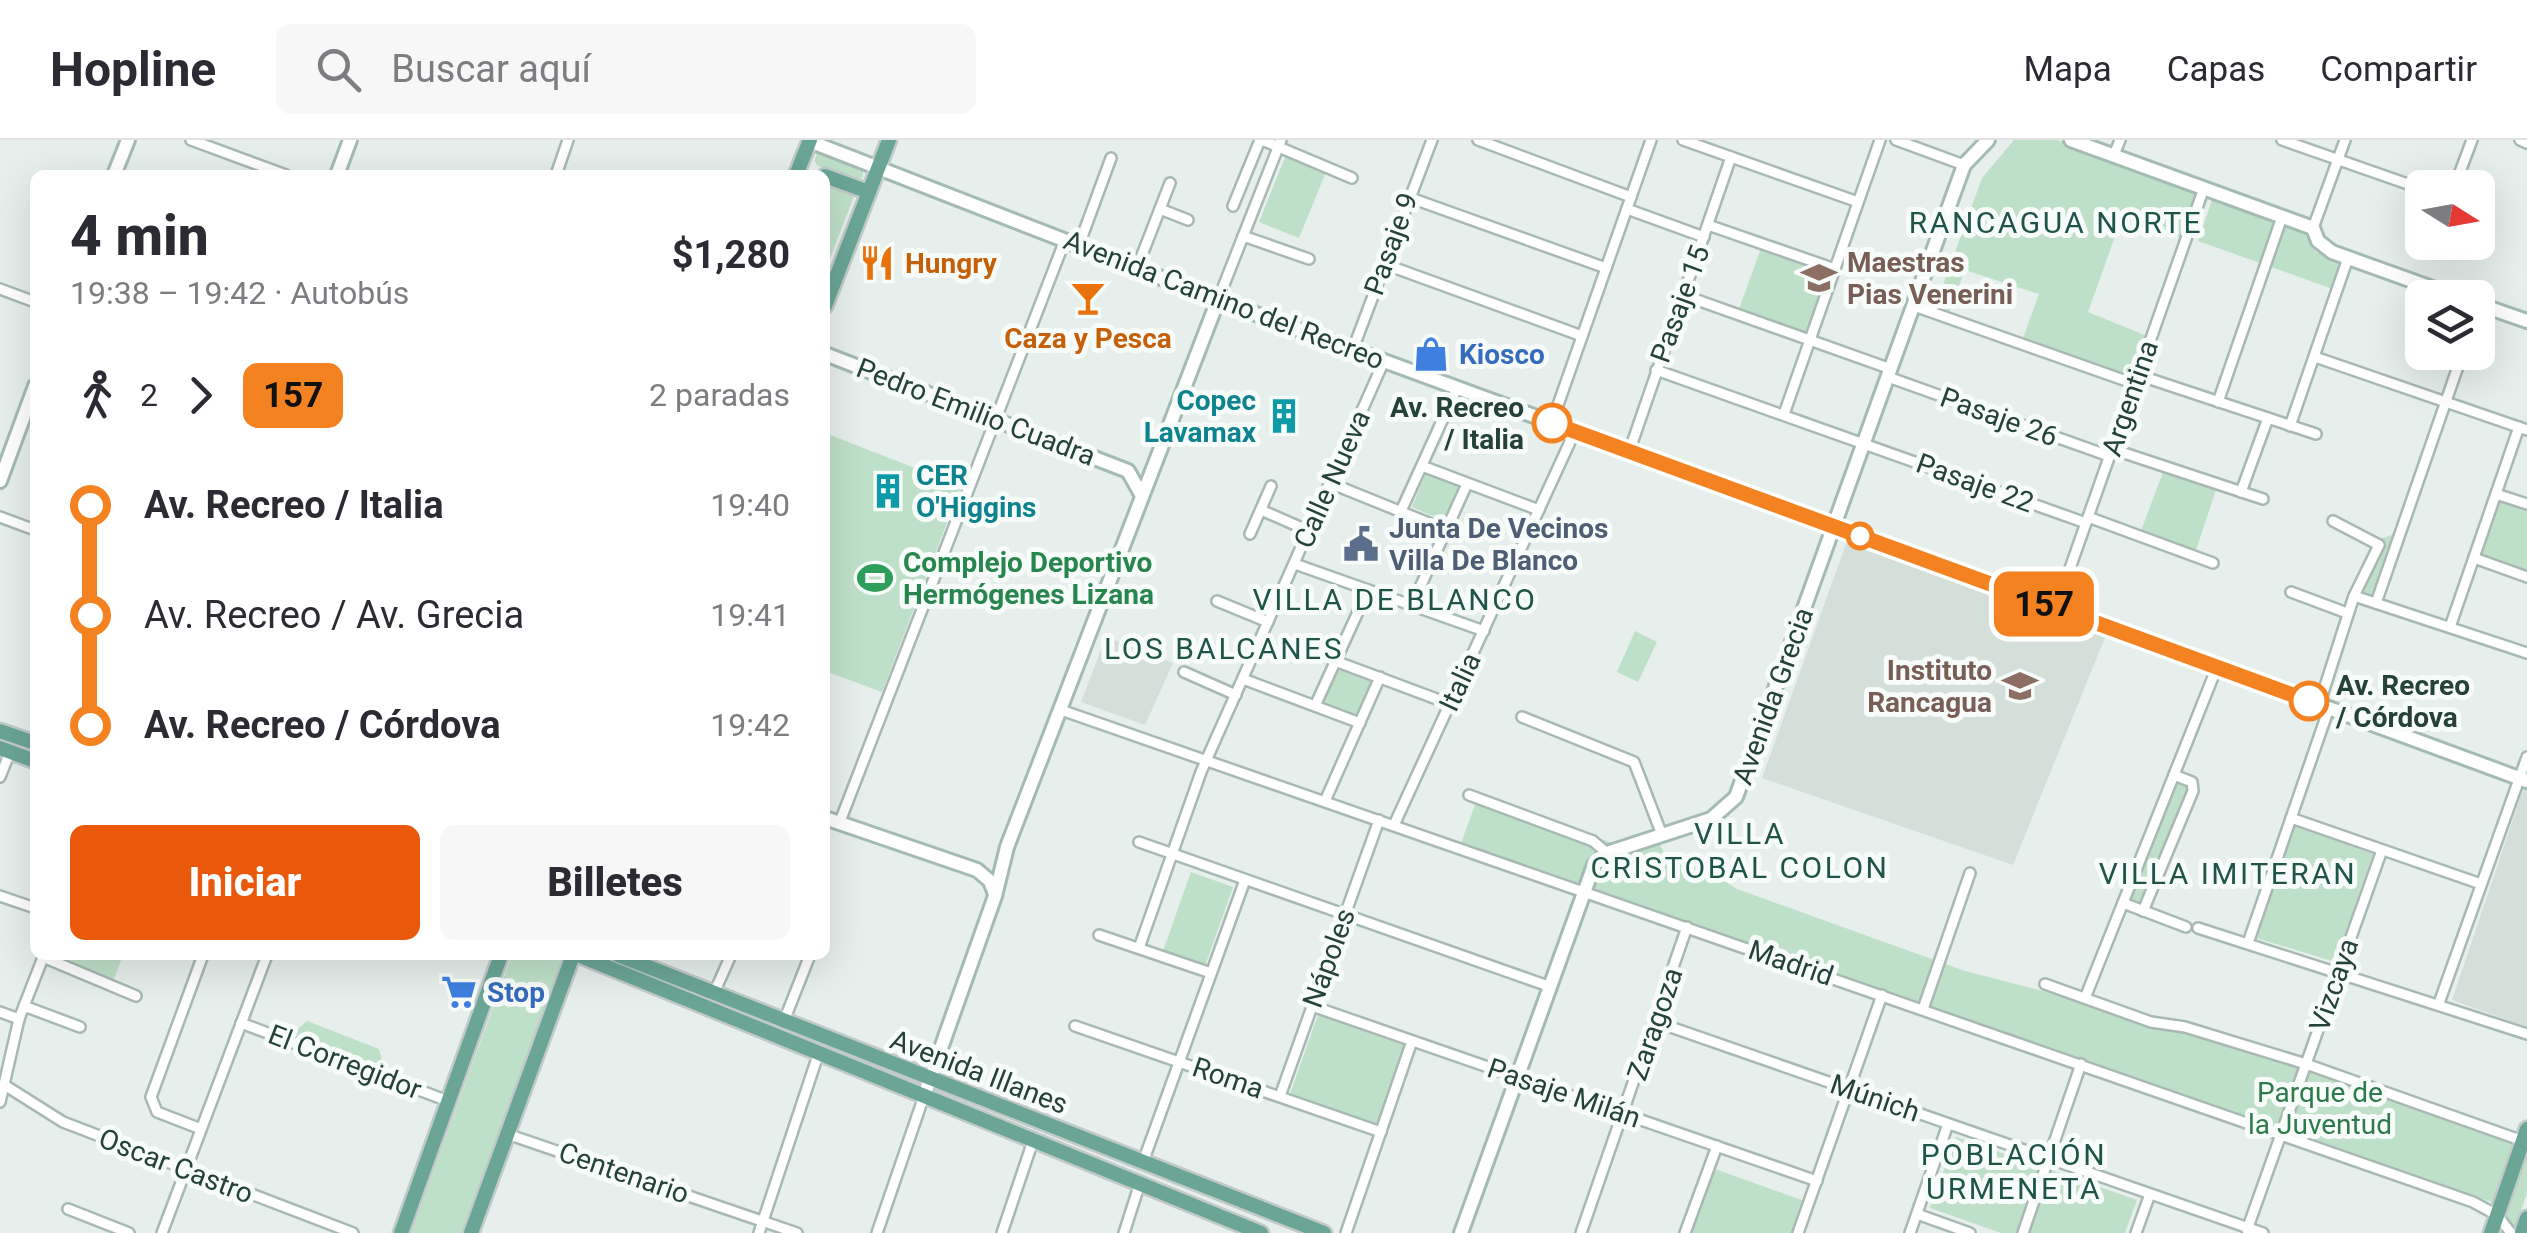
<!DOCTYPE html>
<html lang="es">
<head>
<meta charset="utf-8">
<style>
	:root { --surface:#fff; --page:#f7f7f7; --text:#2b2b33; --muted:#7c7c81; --line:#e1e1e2; --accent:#ea580c }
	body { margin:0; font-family:Roboto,sans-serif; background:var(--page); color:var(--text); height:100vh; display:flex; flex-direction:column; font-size:38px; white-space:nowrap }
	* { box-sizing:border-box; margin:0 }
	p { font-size:32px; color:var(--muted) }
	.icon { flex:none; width:55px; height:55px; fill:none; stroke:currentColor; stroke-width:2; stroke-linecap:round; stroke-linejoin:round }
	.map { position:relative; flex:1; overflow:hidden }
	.details { position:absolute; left:30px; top:30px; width:800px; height:790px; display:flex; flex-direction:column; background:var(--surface); border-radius:15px; box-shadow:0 10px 40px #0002 }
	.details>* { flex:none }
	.badge { padding:0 20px; border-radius:15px; font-size:35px; line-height:65px }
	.needle { width:65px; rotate:101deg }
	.tools { position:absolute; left:2405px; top:30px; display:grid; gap:20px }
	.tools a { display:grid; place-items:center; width:90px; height:90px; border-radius:15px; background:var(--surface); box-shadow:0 10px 40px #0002; font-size:50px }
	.map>.badge { position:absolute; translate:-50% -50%; box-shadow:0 0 0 5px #fff }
	.legs { display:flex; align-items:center; gap:15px; height:110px; padding:0 40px; font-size:32px }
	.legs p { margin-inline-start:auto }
	.headline { display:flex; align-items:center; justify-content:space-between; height:170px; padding:0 40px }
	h1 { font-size:55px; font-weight:800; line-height:75px }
	.action { display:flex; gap:20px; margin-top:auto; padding:20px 40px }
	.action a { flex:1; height:115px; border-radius:15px; background:var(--accent); color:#fff; font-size:40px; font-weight:800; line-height:115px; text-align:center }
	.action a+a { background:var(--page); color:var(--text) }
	ul { padding:0 40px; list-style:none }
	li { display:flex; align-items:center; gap:35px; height:110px; font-size:38px }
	li i { display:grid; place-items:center; width:15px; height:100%; margin:0 12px; background:currentColor }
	li i::after { content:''; width:25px; height:25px; margin:-12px; border:8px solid; border-radius:50%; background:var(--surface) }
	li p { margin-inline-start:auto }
	li:first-child i { background:linear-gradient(#0000 50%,currentColor 0) }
	li:last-child i { background:linear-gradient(currentColor 50%,#0000 0) }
	header { display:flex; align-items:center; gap:60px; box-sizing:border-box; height:140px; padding:0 50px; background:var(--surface); border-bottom:2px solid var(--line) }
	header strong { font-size:48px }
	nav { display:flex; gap:55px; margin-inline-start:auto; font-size:35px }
	.search { width:700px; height:90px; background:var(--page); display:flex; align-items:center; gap:25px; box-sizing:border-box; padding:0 35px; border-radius:15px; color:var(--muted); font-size:38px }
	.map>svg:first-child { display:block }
	.built { fill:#d4dfda }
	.green { fill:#bfe0c8 }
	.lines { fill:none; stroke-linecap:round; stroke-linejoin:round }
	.street-casing { stroke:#a8b8b2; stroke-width:14 }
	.secondary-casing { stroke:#a4bbb3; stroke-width:18 }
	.primary-casing { stroke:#c2cac8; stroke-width:19 }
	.street { stroke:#fff; stroke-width:9 }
	.secondary { stroke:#fff; stroke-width:12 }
	.primary { stroke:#6aa596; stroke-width:14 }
	.line-1-casing { stroke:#fff; stroke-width:22 }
	.line-1 { stroke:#f58220; stroke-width:15 }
	.stop-1-dot { fill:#fff; stroke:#f58220; stroke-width:5 }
	.labels { text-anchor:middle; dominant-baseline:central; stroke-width:10; stroke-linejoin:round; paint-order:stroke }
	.street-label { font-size:28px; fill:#24423a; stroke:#f7fbf9 }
	.education-label { font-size:28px; font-weight:bold; fill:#785e54; stroke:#f7fbf9; text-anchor:start }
	.food-label { font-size:28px; font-weight:bold; fill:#c56008; stroke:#f7fbf9; text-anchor:start }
	.shop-label { font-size:28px; font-weight:bold; fill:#366cbe; stroke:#f7fbf9; text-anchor:start }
	.culture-label { font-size:28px; font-weight:bold; fill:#0d838f; stroke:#f7fbf9; text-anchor:end }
	.stop-label { font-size:28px; font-weight:bold; fill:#24423a; stroke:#f7fbf9; text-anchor:end }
	.service-label { font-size:28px; font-weight:bold; fill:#4e5e75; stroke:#f7fbf9; text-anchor:start }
	.leisure-label { font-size:28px; font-weight:bold; fill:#27864d; stroke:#f7fbf9; text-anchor:start }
	.park-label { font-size:28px; fill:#2d7a4b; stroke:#f7fbf9 }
	.neighbourhood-label { font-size:30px; letter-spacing:2.5px; fill:#1f5548; stroke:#f7fbf9 }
</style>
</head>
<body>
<header>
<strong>Hopline</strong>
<div class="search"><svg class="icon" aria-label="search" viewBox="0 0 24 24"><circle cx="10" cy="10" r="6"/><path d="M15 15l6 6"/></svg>Buscar aquí</div>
<nav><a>Mapa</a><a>Capas</a><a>Compartir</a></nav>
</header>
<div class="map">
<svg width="2527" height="1093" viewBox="0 0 2527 1093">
	<rect width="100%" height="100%" fill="#e6efeb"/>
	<!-- built -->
	<g class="built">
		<path d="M1847,401L2106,495L2013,725L1762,638Z"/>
		<path d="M1106,497L1173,523L1145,585L1081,562Z"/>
		<path d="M2525,644H2527V887L2452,860Z"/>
	</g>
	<!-- green -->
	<g class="green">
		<path d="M2014,0H2057L2198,51L2182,98L2122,77L2088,172L2147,196L2132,238L2023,198L2039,154L1965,130L1949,172L1935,167L1982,38Z"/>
		<path d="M818,11L863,27V37L857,40L818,26L814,21Z"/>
		<path d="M1286,15L1326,32L1299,98L1259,82Z"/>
		<path d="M825,40L855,54L825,131Z"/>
		<path d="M2212,60L2306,94L2316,112L2343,121L2333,149L2198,101Z"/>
		<path d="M1761,108L1831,134L1807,198L1738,172Z"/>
		<path d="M825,293L961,346L882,552L825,531Z"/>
		<path d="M2165,327L2218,344L2194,416L2139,396Z"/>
		<path d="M1426,333L1458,346L1444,381L1412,367Z"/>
		<path d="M2499,361L2527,371V430L2481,415Z"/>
		<path d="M2401,392L2375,463L2354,456L2377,400Z"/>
		<path d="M1635,491L1657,502L1638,542L1617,532Z"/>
		<path d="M1338,524L1375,541L1359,579L1322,563Z"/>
		<path d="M2174,635L2192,642L2143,771L2123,763Z"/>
		<path d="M1479,654L1631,710L1658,701L1666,716L1711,733L1737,749L1965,831L2081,861L2162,889L2182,888L2513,1003L2492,1062L1461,703Z"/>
		<path d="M2295,686L2373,714L2335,822L2256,798Z"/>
		<path d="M1191,732L1233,747L1205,826L1163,811Z"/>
		<path d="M67,815H123L112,844L64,824Z"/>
		<path d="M512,815L569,817L467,1093H411Z"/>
		<path d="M1318,875L1406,906L1378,985L1290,954Z"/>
		<path d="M307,881L379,909L385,931L291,895Z"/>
		<path d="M1956,997L2137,1060L2125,1093H2001L1930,1068Z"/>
		<path d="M2527,1004V1053L2513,1093H2496Z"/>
		<path d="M1715,1029L1807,1062L1796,1093H1692Z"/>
	</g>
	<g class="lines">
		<defs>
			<g id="street">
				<path d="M191,0L286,35"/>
				<path d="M1262,0L1352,38"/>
				<path d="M1478,0L1631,57"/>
				<path d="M1683,0L1858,62"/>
				<path d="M1896,0L1964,25"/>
				<path d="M2282,0L2422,49"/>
				<path d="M2520,0L2527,3"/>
				<path d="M2114,15L2120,0"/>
				<path d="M556,35L568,0"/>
				<path d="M2454,48L2472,0"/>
				<path d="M1408,57L1606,128"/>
				<path d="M1233,66L1260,0"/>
				<path d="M1160,69L1188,80"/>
				<path d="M1627,69L1704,97"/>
				<path d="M1708,85L1835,129"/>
				<path d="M2313,88L2345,0"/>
				<path d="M1243,96L1309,119"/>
				<path d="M1079,105L1111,18"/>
				<path d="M1384,124L1582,196"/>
				<path d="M1137,128L1170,43"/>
				<path d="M0,149L35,162"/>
				<path d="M1683,155L1891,229"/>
				<path d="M1218,160L1281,0"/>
				<path d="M1914,166L2135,244"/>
				<path d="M1353,209L1432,0"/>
				<path d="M2315,217L2527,290"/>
				<path d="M1656,230L2086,383"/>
				<path d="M2138,235L2316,294"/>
				<path d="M1888,237L2109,316"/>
				<path d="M2218,262L2282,77"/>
				<path d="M1784,274L1880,0"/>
				<path d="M1552,282L1651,0"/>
				<path d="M2290,286L2348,118"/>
				<path d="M2112,309L2263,359"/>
				<path d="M1629,312L1731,17"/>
				<path d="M1422,326L1539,370"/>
				<path d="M1330,343L1446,390"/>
				<path d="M2241,352L2268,278"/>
				<path d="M2496,354L2527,364"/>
				<path d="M1261,370L1309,391"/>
				<path d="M1401,371L1457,248"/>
				<path d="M0,377L35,390"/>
				<path d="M2088,377L2213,423"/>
				<path d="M2333,381L2379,405"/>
				<path d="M1250,394L1271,346"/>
				<path d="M2474,418L2527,437"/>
				<path d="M1295,424L1484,491"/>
				<path d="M2291,452L2347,473"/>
				<path d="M2354,456L2527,513"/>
				<path d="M1217,461L1268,482"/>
				<path d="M2376,463L2463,212"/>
				<path d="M1412,465L1467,344"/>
				<path d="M2056,468L2204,48"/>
				<path d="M2450,487L2519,287"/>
				<path d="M1335,521L1450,564"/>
				<path d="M1184,532L1236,555"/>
				<path d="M1243,539L1360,583"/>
				<path d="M2319,565L2354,456L2379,405"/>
				<path d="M1315,566L1368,450"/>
				<path d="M1061,570L2473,1062L2497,1075L2511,1093"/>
				<path d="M1522,577L1634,622L1662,695"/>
				<path d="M0,637L10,612"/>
				<path d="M1469,655L1593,701L1607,713"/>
				<path d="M1325,661L1380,537"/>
				<path d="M2291,678L2481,744"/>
				<path d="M839,684L1065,100"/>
				<path d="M1394,685L1575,291"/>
				<path d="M1139,702L1551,847"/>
				<path d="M0,756L35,768"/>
				<path d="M2123,763L2186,787"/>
				<path d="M2143,771L2193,651L2192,642L2174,635"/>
				<path d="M2198,788L2527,894"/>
				<path d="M1099,795L1211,833"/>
				<path d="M2248,803L2329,568"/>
				<path d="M1139,808L1201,632L1384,221"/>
				<path d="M43,817L136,856"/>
				<path d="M2045,844L2151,882L2185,887L2306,924L2523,1001"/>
				<path d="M714,853L731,815"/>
				<path d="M2085,858L2217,527"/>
				<path d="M2439,863L2527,617"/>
				<path d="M24,866L80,887"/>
				<path d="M1312,866L1817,1041"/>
				<path d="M1923,869L1970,733"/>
				<path d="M0,872L19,879"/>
				<path d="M784,881L810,815"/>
				<path d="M1656,882L2263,1093"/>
				<path d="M241,883L448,961"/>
				<path d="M1075,886L1381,992"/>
				<path d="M6,946L63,982L353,1093"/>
				<path d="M1280,956L1379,680"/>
				<path d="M0,962L19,879L44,815"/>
				<path d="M201,989L157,972L151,957L203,815"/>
				<path d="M507,994L797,1093"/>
				<path d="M1143,1022L1245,740"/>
				<path d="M68,1069L129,1093"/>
				<path d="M1917,1074L1970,1093"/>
				<path d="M2247,1090L2382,710"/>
				<path d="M162,1093L267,815"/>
				<path d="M759,1093L819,912"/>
				<path d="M877,1093L924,956"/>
				<path d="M1002,1093L1034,998"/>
				<path d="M1124,1093L1140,1043"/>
				<path d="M1346,1093L1412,901"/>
				<path d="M1581,1093L1687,787"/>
				<path d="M1685,1093L1717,1006"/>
				<path d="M1798,1093L1882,855"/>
				<path d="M1910,1093L1948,984"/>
				<path d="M2023,1093L2081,924"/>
				<path d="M2136,1093L2150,1054"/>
			</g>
			<g id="secondary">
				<path d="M2071,0L2313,88L2318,101L2332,112L2460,158"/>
				<path d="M809,1L1218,160L2527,641"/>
				<path d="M114,35L128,0"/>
				<path d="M337,35L350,0"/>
				<path d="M2478,164L2527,181"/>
				<path d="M825,214L1128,331L1141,354"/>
				<path d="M0,341L35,246"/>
				<path d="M825,678L977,730L990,741L995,754"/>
				<path d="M924,956L995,756L1007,707L1218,160"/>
				<path d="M1461,1093L1594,725L1607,713L1711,679L1736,657L1964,25L1988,0"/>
			</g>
			<g id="primary">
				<path d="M796,35L810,0"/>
				<path d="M825,36L869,52"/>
				<path d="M825,166L889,0"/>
				<path d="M0,591L35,603"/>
				<path d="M0,608L35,621"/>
				<path d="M578,815L1261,1093"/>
				<path d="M618,815L1324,1093"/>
				<path d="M401,1093L501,815"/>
				<path d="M471,1093L573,815"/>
				<path d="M2491,1093L2527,989"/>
				<path d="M2522,1093L2527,1078"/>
			</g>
		</defs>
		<!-- street casing -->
		<use href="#street" class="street-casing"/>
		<!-- secondary casing -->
		<use href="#secondary" class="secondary-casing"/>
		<!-- primary casing -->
		<use href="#primary" class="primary-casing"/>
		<!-- street -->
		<use href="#street" class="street"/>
		<!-- secondary -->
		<use href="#secondary" class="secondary"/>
		<!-- primary -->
		<use href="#primary" class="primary"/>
	</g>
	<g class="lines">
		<defs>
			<path id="line-1" d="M1552,283L2309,561"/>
		</defs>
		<!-- line-1 casing -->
		<use href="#line-1" class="line-1-casing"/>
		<!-- line-1 -->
		<use href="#line-1" class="line-1"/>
	</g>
	<!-- icons -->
	<defs>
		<symbol id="restaurant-bare" viewBox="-9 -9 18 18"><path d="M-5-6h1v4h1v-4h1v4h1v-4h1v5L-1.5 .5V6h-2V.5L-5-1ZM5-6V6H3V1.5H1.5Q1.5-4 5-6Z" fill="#e8710a" stroke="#f7fbf9" stroke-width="2.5" paint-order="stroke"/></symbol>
		<symbol id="school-bare" viewBox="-9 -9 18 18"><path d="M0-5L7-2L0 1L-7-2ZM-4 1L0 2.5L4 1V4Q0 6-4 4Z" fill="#8d6e63" stroke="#f7fbf9" stroke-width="2.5" paint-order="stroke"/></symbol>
		<symbol id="bar-bare" viewBox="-9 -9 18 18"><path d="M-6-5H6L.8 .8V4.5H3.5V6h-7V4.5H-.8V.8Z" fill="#e8710a" stroke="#f7fbf9" stroke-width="2.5" paint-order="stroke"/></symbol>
		<symbol id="shop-bare" viewBox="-9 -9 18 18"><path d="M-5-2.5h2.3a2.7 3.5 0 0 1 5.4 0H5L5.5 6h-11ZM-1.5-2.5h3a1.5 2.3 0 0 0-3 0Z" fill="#3f7fe0" stroke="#f7fbf9" stroke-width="2.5" paint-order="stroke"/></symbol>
		<symbol id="building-bare" viewBox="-9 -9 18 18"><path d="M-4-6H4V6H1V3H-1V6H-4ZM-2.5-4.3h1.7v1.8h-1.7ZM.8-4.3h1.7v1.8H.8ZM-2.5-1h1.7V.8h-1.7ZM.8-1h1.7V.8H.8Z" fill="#0f9aa8" stroke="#f7fbf9" stroke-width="2.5" paint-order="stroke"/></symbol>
		<symbol id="civic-bare" viewBox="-9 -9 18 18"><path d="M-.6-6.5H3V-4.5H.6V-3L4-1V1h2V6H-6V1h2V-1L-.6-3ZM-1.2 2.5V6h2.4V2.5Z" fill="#5c6f8a" stroke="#f7fbf9" stroke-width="2.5" paint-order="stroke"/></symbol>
		<symbol id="stadium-bare" viewBox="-9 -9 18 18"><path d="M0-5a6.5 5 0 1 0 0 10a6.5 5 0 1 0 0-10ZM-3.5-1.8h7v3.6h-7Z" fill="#2e9e5b" stroke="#f7fbf9" stroke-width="2.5" paint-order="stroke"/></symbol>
		<symbol id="supermarket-bare" viewBox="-9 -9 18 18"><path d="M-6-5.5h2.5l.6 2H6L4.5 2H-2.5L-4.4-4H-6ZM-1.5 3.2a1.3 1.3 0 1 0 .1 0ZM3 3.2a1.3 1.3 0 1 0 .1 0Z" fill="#3f7fe0" stroke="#f7fbf9" stroke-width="2.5" paint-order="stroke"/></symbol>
	</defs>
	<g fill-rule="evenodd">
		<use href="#restaurant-bare" x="852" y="98" width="50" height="50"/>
		<use href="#school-bare" x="1794" y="113" width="50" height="50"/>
		<use href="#bar-bare" x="1063" y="133" width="50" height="50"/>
		<use href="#shop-bare" x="1406" y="189" width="50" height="50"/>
		<use href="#building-bare" x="1259" y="251" width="50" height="50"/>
		<use href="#building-bare" x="863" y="326" width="50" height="50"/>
		<use href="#civic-bare" x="1336" y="379" width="50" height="50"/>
		<use href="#stadium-bare" x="850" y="413" width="50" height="50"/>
		<use href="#school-bare" x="1995" y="521" width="50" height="50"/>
		<use href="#supermarket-bare" x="434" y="827" width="50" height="50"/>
	</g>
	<!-- markers -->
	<g class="stop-1-dot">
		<circle cx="1552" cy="283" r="18"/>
		<circle cx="1860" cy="396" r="12"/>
		<circle cx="2309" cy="561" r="18"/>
	</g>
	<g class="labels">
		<!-- street labels -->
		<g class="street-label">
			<text transform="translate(1391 104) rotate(-70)">Pasaje 9</text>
			<text transform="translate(1224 160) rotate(21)">Avenida Camino del Recreo</text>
			<text transform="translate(1680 164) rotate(-70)">Pasaje 15</text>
			<text transform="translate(2130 258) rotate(-71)">Argentina</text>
			<text transform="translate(976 272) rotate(21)">Pedro Emilio Cuadra</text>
			<text transform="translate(1999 277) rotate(20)">Pasaje 26</text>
			<text transform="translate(1332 339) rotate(-66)">Calle Nueva</text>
			<text transform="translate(1975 343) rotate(20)">Pasaje 22</text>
			<text transform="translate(1460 542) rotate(-65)">Italia</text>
			<text transform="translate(1773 556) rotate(-70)">Avenida Grecia</text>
			<text transform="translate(1329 818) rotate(-70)">Nápoles</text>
			<text transform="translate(1791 823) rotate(19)">Madrid</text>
			<text transform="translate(2334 845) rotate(-71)">Vizcaya</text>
			<text transform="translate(1655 884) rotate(-71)">Zaragoza</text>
			<text transform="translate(345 922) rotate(21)">El Corregidor</text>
			<text transform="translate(979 932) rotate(21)">Avenida Illanes</text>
			<text transform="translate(1228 938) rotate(19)">Roma</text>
			<text transform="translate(1564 953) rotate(19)">Pasaje Milán</text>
			<text transform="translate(1875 958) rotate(19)">Múnich</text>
			<text transform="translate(176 1026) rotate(21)">Oscar Castro</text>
			<text transform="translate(624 1033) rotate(19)">Centenario</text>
		</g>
		<!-- education labels -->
		<g class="education-label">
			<text x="1847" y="122">Maestras<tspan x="1847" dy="32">Pias Venerini</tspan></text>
			<text x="1992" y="530" text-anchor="end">Instituto<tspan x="1992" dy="32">Rancagua</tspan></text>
		</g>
		<!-- food labels -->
		<g class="food-label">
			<text x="905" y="123">Hungry</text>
			<text x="1088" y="198" text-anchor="middle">Caza y Pesca</text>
		</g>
		<!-- shop labels -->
		<g class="shop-label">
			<text x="1459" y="214">Kiosco</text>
			<text x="487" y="852">Stop</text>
		</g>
		<!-- culture labels -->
		<g class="culture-label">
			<text x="1256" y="260">Copec<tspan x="1256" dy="32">Lavamax</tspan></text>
			<text x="916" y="335" text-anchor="start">CER<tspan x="916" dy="32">O'Higgins</tspan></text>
		</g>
		<!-- stop labels -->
		<g class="stop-label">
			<text x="1524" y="267">Av. Recreo<tspan x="1524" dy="32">/ Italia</tspan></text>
			<text x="2336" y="545" text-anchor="start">Av. Recreo<tspan x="2336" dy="32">/ Córdova</tspan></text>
		</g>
		<!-- service labels -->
		<g class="service-label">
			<text x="1389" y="388">Junta De Vecinos<tspan x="1389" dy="32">Villa De Blanco</tspan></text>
		</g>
		<!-- leisure labels -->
		<g class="leisure-label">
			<text x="903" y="422">Complejo Deportivo<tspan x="903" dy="32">Hermógenes Lizana</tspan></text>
		</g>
		<!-- park labels -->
		<g class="park-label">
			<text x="2320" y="952">Parque de<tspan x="2320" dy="32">la Juventud</tspan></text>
		</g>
		<!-- neighbourhood labels -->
		<g class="neighbourhood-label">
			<text x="2056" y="82">RANCAGUA NORTE</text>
			<text x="1395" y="459">VILLA DE BLANCO</text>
			<text x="1224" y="508">LOS BALCANES</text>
			<text x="1740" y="693">VILLA<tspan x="1740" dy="34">CRISTOBAL COLON</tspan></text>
			<text x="2228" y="733">VILLA IMITERAN</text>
			<text x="2014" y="1014">POBLACIÓN<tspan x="2014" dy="34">URMENETA</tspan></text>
		</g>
	</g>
</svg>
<div class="tools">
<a><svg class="needle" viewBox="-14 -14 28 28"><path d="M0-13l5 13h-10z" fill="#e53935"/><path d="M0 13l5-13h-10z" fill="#7c7c81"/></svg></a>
<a><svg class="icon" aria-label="layers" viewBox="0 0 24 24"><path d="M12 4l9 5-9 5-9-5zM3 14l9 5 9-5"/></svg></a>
</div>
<b class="badge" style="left:2044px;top:464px;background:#f58220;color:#111">157</b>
<section class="details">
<div class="headline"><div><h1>4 min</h1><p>19:38 – 19:42 · Autobús</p></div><b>$1,280</b></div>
<div class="legs"><svg class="icon" aria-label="walk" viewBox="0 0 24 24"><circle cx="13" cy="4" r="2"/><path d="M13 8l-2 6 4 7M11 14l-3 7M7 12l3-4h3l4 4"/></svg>2<svg class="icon" aria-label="forward" viewBox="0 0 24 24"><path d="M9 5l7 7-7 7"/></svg><b class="badge" style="background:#f58220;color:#111">157</b><p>2 paradas</p></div>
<ul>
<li><i style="color:#f58220"></i><b>Av. Recreo / Italia</b><p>19:40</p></li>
<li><i style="color:#f58220"></i><span>Av. Recreo / Av. Grecia</span><p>19:41</p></li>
<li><i style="color:#f58220"></i><b>Av. Recreo / Córdova</b><p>19:42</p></li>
</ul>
<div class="action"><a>Iniciar</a><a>Billetes</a></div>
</section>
</div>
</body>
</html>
